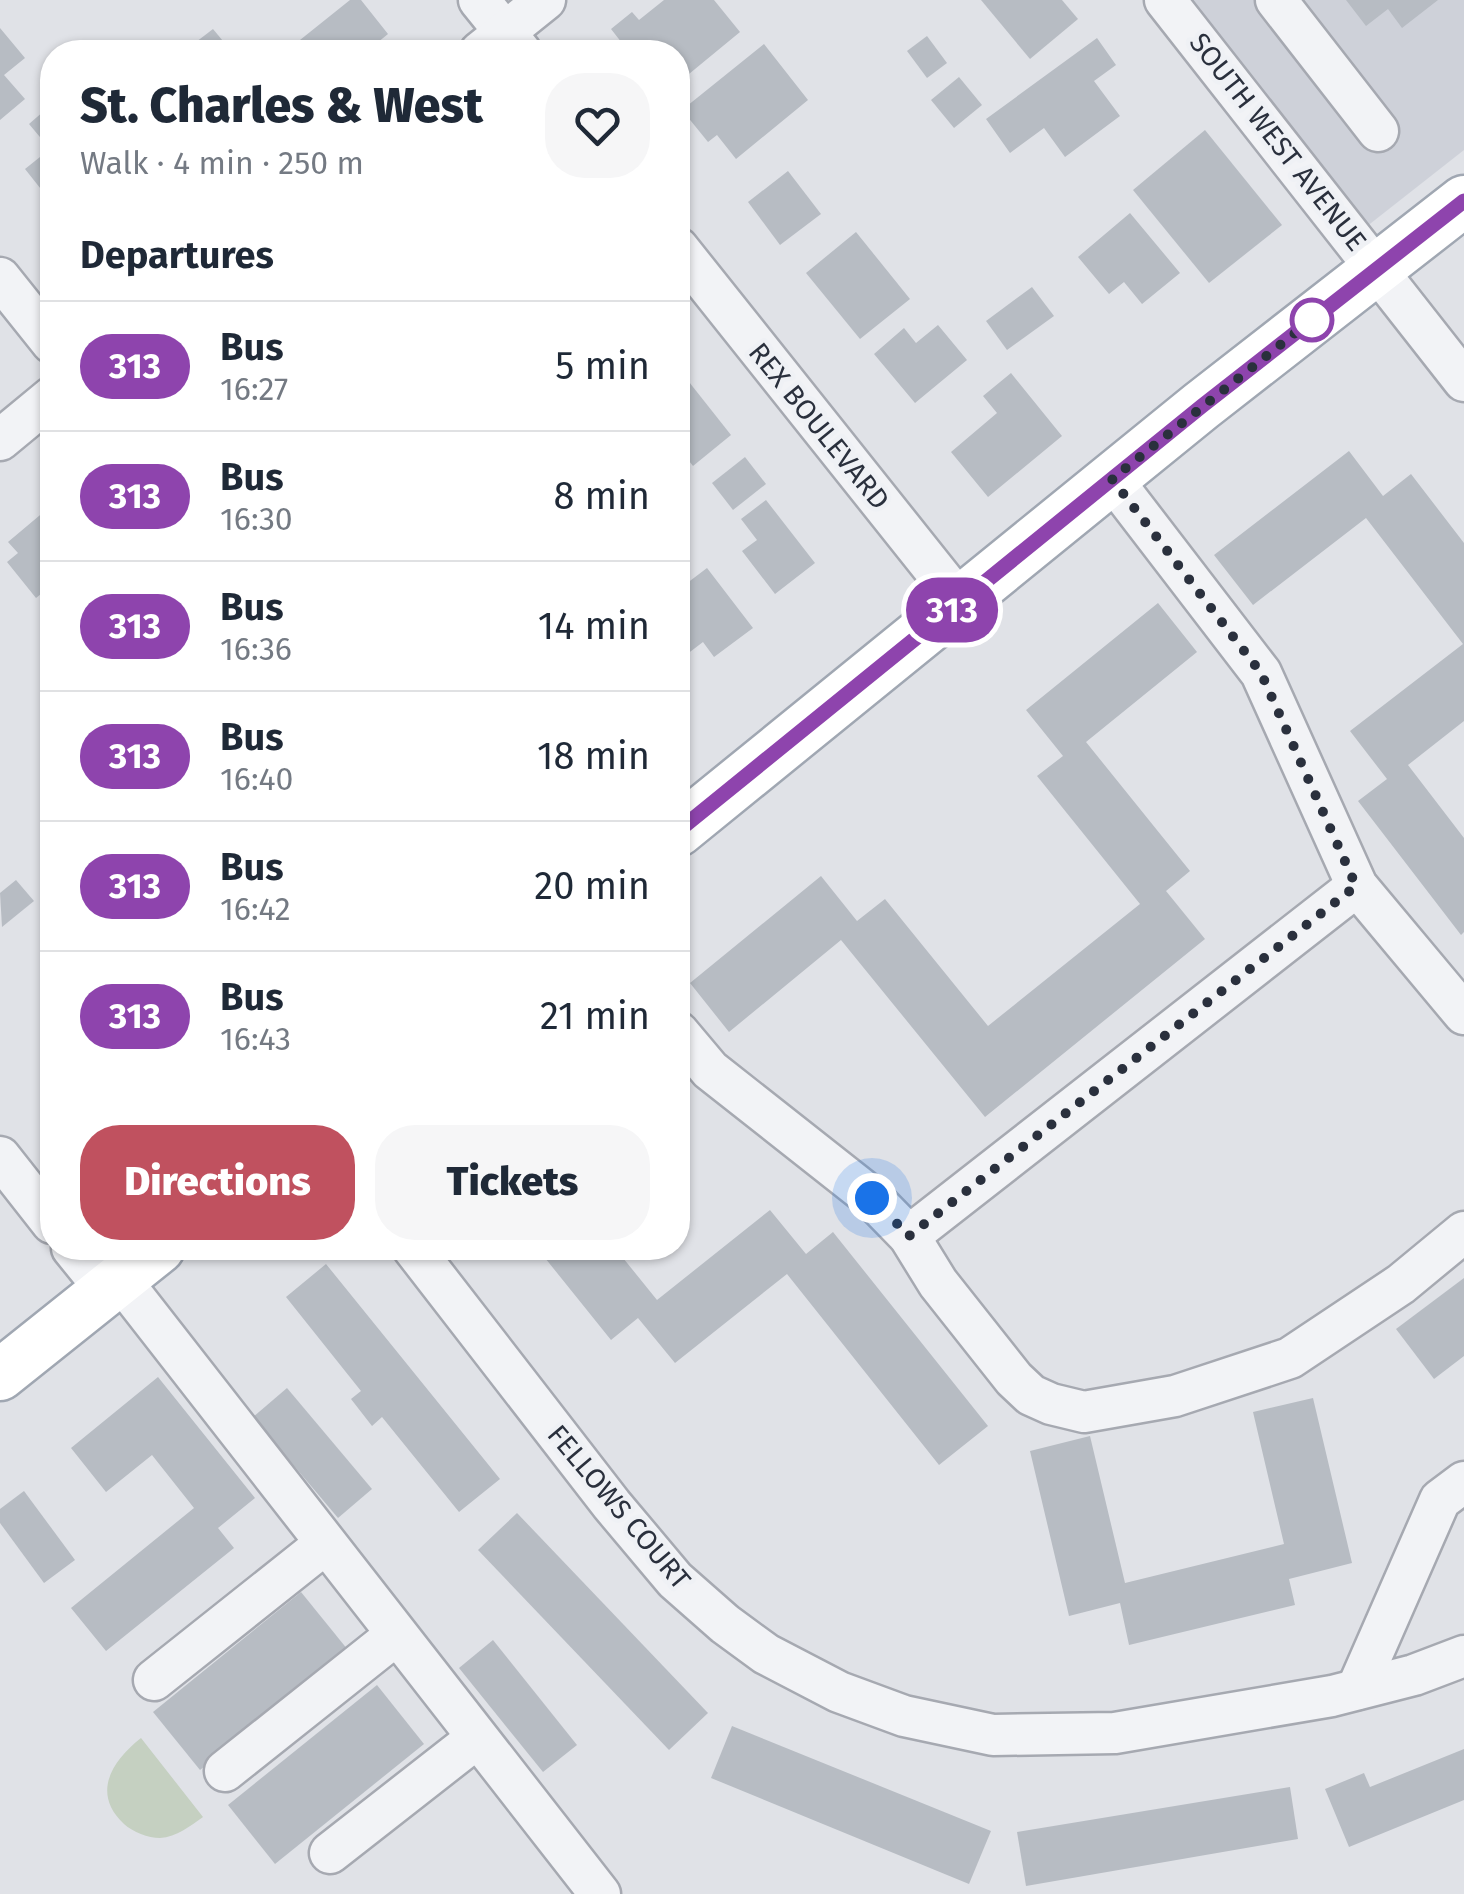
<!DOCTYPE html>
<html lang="en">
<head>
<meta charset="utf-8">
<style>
	:root { --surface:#fff; --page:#f6f6f7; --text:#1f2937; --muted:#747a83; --line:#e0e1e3; --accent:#c0515f }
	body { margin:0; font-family:"Fira Sans",sans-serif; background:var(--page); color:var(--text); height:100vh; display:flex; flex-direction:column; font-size:38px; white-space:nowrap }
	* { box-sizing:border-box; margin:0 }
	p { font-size:32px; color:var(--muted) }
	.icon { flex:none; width:55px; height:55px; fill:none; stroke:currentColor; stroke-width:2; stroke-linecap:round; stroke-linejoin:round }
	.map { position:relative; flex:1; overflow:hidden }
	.details { position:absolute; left:40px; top:40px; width:650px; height:1220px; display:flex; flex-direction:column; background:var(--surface); border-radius:40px; box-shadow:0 2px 8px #0004 }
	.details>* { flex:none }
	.badge { padding:0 20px; border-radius:32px; font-size:35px; line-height:65px }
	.you { position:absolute; width:50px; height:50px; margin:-25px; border:8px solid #fff; border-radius:50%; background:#1a73e8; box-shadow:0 0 0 15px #1a73e833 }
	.map>.badge { position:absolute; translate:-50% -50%; box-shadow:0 0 0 5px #fff }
	h2 { padding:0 40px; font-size:38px; line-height:90px }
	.round { display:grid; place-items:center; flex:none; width:105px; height:105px; border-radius:40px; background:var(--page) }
	.head { display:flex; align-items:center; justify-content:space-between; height:170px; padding:0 40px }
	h1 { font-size:48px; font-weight:800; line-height:75px }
	.primary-button { display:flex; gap:20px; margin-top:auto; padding:20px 40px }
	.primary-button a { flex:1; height:115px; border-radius:40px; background:var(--accent); color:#fff; font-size:40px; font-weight:800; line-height:115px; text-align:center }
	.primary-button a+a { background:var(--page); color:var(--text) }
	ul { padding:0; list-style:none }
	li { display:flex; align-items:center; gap:30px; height:130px; padding:0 40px; border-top:2px solid var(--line) }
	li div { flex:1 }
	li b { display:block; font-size:38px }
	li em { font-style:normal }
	li .badge { min-width:110px; font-weight:700; text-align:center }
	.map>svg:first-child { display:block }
	.built { fill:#ced1d9 }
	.green { fill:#c5d0c1 }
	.building { fill:#b7bcc3 }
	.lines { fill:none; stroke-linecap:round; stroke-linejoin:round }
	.minor-casing { stroke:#a6a9b1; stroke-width:45 }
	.major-casing { stroke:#a0a7b2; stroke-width:55 }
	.minor { stroke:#f2f3f6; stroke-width:40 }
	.major { stroke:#fff; stroke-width:50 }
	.line-casing { stroke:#fff; stroke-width:22 }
	.line { stroke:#8e44ad; stroke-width:15 }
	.walk { stroke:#2a303d; stroke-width:10; stroke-dasharray:0 18 }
	.stop-dot { fill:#fff; stroke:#8e44ad; stroke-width:5 }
	.labels { text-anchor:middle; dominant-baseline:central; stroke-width:9; stroke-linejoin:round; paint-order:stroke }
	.street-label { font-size:28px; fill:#2a303d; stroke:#eff1f5 }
</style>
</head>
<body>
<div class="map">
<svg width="1464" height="1894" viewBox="0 0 1464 1894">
	<rect width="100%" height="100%" fill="#e0e2e7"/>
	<!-- built -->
	<path class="built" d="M1188,0H1464V150L1366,227Z"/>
	<!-- green -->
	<path class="green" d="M141,1738L203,1817C190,1826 177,1837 160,1838C148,1838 133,1832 124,1824C91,1793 112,1761 141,1738Z"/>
	<!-- building -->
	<g class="building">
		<path d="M350,0H361L388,34L372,47L376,52H285Z"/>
		<path d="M664,0H714L740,32L678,83V52H629L611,29L632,12L639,20Z"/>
		<path d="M981,0H1062L1078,19L1030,59Z"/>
		<path d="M1346,0H1438L1402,28L1388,9L1366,26Z"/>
		<path d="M0,28L25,58L4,75L25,99L0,120Z"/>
		<path d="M213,29L232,52H183Z"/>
		<path d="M927,36L947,63L927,78L907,51Z"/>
		<path d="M1097,38L1116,65L1094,81L1120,116L1065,157L1044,128L1010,153L986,119Z"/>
		<path d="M764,44L808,100L736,159L717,135L708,142L682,110Z"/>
		<path d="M959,77L982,105L954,128L931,100Z"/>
		<path d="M52,104V203L25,169L50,149L29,124Z"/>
		<path d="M1205,130L1282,225L1209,283L1133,190Z"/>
		<path d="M788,171L821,214L780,245L748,202Z"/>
		<path d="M1130,213L1180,273L1142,304L1124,282L1109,294L1078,257Z"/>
		<path d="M856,232L910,299L860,339L806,273Z"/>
		<path d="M1032,287L1054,316L1007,350L986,321Z"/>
		<path d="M938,325L967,360L915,403L874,354L904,328L916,343Z"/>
		<path d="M678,368L731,435L693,466L678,447Z"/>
		<path d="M1011,373L1062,436L988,497L951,452L997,413L983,396Z"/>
		<path d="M1349,451L1383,496L1411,474L1464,543V721L1408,765L1464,838V932L1461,935L1358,801L1387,779L1350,731L1463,644L1366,518L1253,605L1214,555Z"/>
		<path d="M745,457L766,484L733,510L712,483Z"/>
		<path d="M766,500L815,563L775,594L742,551L757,540L741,519Z"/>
		<path d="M52,505V585L36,598L7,562L18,553L8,542Z"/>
		<path d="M707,568L753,628L714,657L703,642L678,661V590Z"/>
		<path d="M1158,603L1197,652L1086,742L1190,871L1166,891L1205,939L985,1117L841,940L729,1032L690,983L821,876L857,921L885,899L988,1026L1140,904L1037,776L1063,756L1026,710Z"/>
		<path d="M16,880L34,901L2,927L0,893Z"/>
		<path d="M770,1210L806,1254L833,1232L988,1426L939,1465L787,1274L675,1363L638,1318L611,1340L537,1248H615L657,1300Z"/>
		<path d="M326,1264L500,1479L459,1512L382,1417L372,1426L351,1399L361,1391L286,1297Z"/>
		<path d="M1464,1278V1356L1434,1379L1396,1329Z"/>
		<path d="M158,1377L255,1498L218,1528L234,1548L106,1651L71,1608L194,1508L152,1455L106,1492L71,1448Z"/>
		<path d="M287,1388L372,1489L338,1518L253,1417Z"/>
		<path d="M1313,1398L1352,1563L1289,1579L1295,1605L1129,1645L1120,1603L1069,1616L1030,1451L1090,1436L1125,1583L1284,1544L1253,1412Z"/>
		<path d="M24,1491L75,1560L44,1583L0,1523V1509Z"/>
		<path d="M517,1513L708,1713L669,1750L478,1550Z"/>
		<path d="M301,1592L348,1650L200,1770L153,1712Z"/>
		<path d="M493,1640L577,1745L543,1772L459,1668Z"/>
		<path d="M377,1685L424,1744L275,1864L228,1805Z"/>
		<path d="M732,1726L991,1831L969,1884L711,1778Z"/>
		<path d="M1464,1749V1800L1349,1847L1325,1789L1364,1773L1370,1787Z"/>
		<path d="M1290,1787L1298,1839L1026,1886L1017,1832Z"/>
	</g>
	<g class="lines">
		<defs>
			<g id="minor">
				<path d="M479,0L521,52"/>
				<path d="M1165,0L1464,381"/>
				<path d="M1276,0L1378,131"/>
				<path d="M480,52L545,0"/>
				<path d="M678,248L961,603"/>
				<path d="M0,278L52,343"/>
				<path d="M0,440L52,397"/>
				<path d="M1112,479L1261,673L1357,886L1464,1014"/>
				<path d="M678,1032L710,1070L871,1197L909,1236L938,1283L1014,1379L1031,1395L1051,1404L1084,1412L1175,1396L1290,1358L1401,1284L1464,1232"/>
				<path d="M0,1157L52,1223"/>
				<path d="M909,1236L1357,886"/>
				<path d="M72,1248L106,1290"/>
				<path d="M413,1248L612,1505L675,1580L725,1624L766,1654L839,1692L904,1716L993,1735L1115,1733L1332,1696L1414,1675L1464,1656"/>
				<path d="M120,1279L600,1894"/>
				<path d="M154,1680L325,1544"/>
				<path d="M1357,1689L1440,1500L1464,1482"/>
				<path d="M225,1771L396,1635"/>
				<path d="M330,1853L477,1738"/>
			</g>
			<g id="major">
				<path d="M678,831L1201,406L1464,201"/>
				<path d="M0,1375L159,1248"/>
			</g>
		</defs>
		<!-- minor casing -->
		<use href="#minor" class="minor-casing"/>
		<!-- major casing -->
		<use href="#major" class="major-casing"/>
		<!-- minor -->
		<use href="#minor" class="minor"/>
		<!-- major -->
		<use href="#major" class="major"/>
	</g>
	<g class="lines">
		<defs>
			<path id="line" d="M678,831L1202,406L1464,201"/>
		</defs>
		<!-- line casing -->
		<use href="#line" class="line-casing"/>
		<!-- line -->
		<use href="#line" class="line"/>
		<!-- walk -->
		<path class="walk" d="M872,1198L909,1236L1356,886L1261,673L1112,479L1319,314L1312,320"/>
	</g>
	<!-- markers -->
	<circle class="stop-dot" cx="1312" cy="320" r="20"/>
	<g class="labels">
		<!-- street labels -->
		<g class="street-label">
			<text transform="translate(1278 142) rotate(52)">SOUTH WEST AVENUE</text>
			<text transform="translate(819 426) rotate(51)">REX BOULEVARD</text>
			<text transform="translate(619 1507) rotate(50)">FELLOWS COURT</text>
		</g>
	</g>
</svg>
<div class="you" style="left:872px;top:1198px"></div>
<b class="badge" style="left:952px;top:610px;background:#8e44ad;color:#fff">313</b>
<section class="details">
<div class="head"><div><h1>St. Charles &amp; West</h1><p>Walk · 4 min · 250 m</p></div><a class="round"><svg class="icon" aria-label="heart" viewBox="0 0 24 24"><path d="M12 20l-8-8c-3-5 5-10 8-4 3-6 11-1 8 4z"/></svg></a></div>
<h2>Departures</h2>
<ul>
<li><span class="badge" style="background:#8e44ad;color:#fff">313</span><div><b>Bus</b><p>16:27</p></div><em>5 min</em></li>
<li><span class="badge" style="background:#8e44ad;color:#fff">313</span><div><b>Bus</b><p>16:30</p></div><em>8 min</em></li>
<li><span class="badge" style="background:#8e44ad;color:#fff">313</span><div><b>Bus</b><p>16:36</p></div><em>14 min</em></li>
<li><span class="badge" style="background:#8e44ad;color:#fff">313</span><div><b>Bus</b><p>16:40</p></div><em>18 min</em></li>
<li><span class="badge" style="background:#8e44ad;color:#fff">313</span><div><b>Bus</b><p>16:42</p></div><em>20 min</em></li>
<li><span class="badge" style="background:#8e44ad;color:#fff">313</span><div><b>Bus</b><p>16:43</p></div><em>21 min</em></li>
</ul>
<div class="primary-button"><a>Directions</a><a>Tickets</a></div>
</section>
</div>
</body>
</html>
